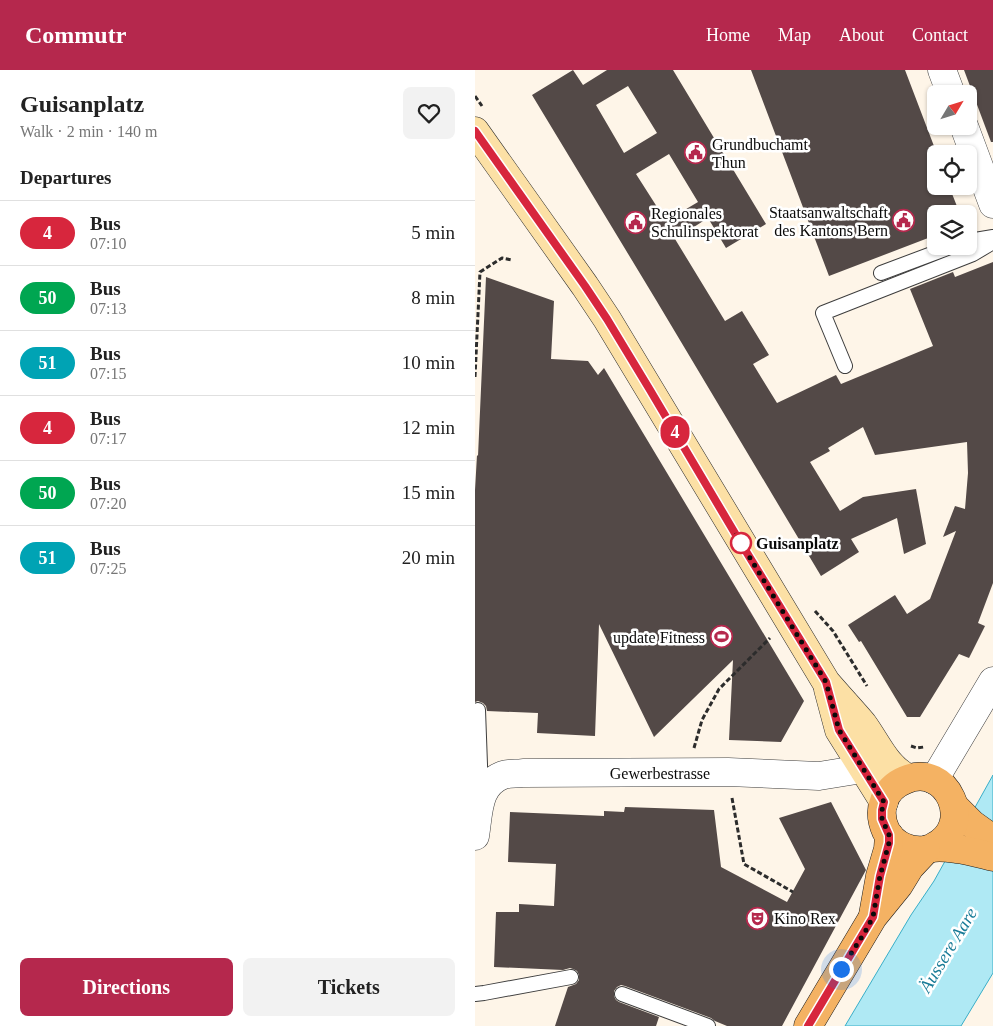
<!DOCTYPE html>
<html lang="en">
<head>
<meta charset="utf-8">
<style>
	:root { --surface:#fff; --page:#f2f2f2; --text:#222; --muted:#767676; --line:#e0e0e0; --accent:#b5284d }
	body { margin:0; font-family:"Times New Roman",serif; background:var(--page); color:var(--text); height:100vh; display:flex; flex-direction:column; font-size:19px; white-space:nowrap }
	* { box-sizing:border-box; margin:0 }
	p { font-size:16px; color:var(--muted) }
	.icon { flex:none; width:28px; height:28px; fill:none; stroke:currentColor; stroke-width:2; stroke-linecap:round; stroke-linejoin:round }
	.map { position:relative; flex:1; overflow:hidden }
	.drawer { display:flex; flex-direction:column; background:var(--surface); width:475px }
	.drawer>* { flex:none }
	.badge { padding:0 10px; border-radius:16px; font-size:18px; line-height:32px }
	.needle { width:32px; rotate:52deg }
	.buttons { position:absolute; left:452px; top:15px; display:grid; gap:10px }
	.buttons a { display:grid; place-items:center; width:50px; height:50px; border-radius:8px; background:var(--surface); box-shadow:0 1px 4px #0004; font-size:25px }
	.you { position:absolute; width:25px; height:25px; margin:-12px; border:4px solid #fff; border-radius:50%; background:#1a73e8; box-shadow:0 0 0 8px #1a73e833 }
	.map>.badge { position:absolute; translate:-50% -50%; box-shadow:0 0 0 2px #fff }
	h2 { padding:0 20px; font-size:19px; line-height:45px }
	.round { display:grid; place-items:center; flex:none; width:52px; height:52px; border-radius:8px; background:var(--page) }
	.head { display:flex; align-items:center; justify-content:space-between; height:85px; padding:0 20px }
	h1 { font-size:24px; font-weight:600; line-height:38px }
	.button { display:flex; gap:10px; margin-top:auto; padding:10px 20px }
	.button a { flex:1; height:58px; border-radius:8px; background:var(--accent); color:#fff; font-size:20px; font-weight:600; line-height:58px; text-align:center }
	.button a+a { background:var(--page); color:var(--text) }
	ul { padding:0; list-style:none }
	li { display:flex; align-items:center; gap:15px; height:65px; padding:0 20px; border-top:1px solid var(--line) }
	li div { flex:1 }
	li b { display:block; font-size:19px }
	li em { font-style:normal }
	li .badge { min-width:55px; font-weight:700; text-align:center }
	header { display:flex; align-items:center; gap:30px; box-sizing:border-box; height:70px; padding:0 25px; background:var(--accent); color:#fff }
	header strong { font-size:24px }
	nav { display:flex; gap:28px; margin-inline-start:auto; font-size:18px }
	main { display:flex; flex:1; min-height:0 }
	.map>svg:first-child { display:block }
	.water { fill:#afe9f4; stroke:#39aec8 }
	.building { fill:#534947; fill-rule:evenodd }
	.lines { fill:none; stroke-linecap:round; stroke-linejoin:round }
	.service-casing { stroke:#3d3d3d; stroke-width:16 }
	.minor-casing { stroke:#3d3d3d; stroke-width:29 }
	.secondary-casing { stroke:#2c2c2c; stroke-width:29 }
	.primary-casing { stroke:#1b1b1b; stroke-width:29 }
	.path { stroke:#2c2c2c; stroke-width:3; stroke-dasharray:5 2.5; stroke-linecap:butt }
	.service { stroke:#fff; stroke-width:14 }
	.minor { stroke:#fff; stroke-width:28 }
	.secondary { stroke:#fce0a5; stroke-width:28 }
	.primary { stroke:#f4b263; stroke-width:28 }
	.line-casing { stroke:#fff; stroke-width:11 }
	.line { stroke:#d7263d; stroke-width:8 }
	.walk { stroke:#0a0a0a; stroke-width:5; stroke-dasharray:0 9 }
	.stop-dot { fill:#fff; stroke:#d7263d; stroke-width:2.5 }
	.labels { text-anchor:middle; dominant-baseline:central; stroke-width:5; stroke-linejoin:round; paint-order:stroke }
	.poi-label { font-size:16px; fill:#0a0a0a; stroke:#fff; text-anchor:start }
	.stop-label { font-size:16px; font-weight:bold; fill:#0a0a0a; stroke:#fff; text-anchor:start }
	.street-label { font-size:16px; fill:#0a0a0a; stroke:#fff }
	.water-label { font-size:18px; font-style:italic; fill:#197b97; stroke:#fff }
</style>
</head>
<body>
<header>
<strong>Commutr</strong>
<nav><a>Home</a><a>Map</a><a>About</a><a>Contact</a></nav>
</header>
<main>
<section class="drawer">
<div class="head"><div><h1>Guisanplatz</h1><p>Walk · 2 min · 140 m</p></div><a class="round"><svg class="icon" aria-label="heart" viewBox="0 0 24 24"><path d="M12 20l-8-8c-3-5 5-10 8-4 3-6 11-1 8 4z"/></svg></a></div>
<h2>Departures</h2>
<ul>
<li><span class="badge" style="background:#d7263d;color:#fff">4</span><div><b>Bus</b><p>07:10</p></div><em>5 min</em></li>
<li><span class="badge" style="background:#00a651;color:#fff">50</span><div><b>Bus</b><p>07:13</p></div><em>8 min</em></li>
<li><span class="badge" style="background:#00a3b4;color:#fff">51</span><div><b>Bus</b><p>07:15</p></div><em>10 min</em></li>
<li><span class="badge" style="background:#d7263d;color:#fff">4</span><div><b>Bus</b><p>07:17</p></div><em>12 min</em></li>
<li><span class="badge" style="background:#00a651;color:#fff">50</span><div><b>Bus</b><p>07:20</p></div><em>15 min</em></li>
<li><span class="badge" style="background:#00a3b4;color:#fff">51</span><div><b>Bus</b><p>07:25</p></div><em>20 min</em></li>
</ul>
<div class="button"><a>Directions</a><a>Tickets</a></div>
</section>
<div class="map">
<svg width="518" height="956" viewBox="0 0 518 956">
	<rect width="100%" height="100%" fill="#fef5e8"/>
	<!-- water -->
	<path class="water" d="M518,705V903L486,956H370L436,845L459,811Z"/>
	<!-- building -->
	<g class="building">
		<path d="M98,0L108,15L132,0H198L291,154L251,178L233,148L200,169L250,251L267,241L294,285L278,294L302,333L361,305L366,314L458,276L435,219L478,202L480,207L518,192V513L503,553L510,556L494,588L484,584L445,647H432L386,571L384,572L373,555L420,525L432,544L455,529L481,461L468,467L480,436L490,439L493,403L492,372L400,385L388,357L353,378L355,381L335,392L365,441L388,427L441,419L451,474L429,484L422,448L376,469L384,482L346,506L181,230L57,25ZM153,16L182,63L149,83L121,35ZM194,84L223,132L191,151L161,104Z"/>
		<path d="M276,0H430L462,84L461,116H474L485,144H461V165L354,206Z"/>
		<path d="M489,0H518V72H516Z"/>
		<path d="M11,207L79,231L76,289L113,291L123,305L129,298L329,631L306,672L254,670L258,590L179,667L124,554L120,666L62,663L63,643L12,641L11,636L8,633L3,631L0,632V420L2,385L3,386Z"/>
		<path d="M356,732L391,800L307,956H252L240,951L236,948L150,916L146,915L142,917L139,921V926L141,930L144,932L184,947L181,956H80L93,917L101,914L104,910V905L102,901L98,899L95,898L88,900L19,897L21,842H44V834L79,836L81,794L33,792L35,742L129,746V741L149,742L150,737L239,740L246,797L312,832L330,799L304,748Z"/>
	</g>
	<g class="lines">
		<defs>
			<g id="service">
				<path d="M494,171L518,167"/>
				<path d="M406,203L478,176"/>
				<path d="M370,296L348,243L498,184L518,172"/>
				<path d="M3,640L6,722"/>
				<path d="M0,924L9,923L96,907"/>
				<path d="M147,924L233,956"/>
			</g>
			<g id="minor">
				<path d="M467,0L476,24"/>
				<path d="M489,56L518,134"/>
				<path d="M459,710L518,611"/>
				<path d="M0,766C4,742 2,715 28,705C34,703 42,704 48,703L253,702L344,706L381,700L409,689"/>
			</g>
			<g id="secondary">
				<path d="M0,61L110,216L132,249L351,612C363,626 376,640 388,654C402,673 411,697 433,708"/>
				<path d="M353,619L364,660L409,732"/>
			</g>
			<g id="primary">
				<path d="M480,737L497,754L518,769"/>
				<path d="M458,777C502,756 472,691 430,710C420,714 412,722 409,731C405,741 407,752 411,761C419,775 435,782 450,780C453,779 455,778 458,778C463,777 474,778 481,779C493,780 506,784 518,787"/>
				<path d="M398,845L405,806L413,779L414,765"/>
				<path d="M333,956L398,847L424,815L435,797L451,780"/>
			</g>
		</defs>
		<!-- service casing -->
		<use href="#service" class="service-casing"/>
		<!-- minor casing -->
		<use href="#minor" class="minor-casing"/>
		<!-- secondary casing -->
		<use href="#secondary" class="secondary-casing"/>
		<!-- primary casing -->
		<use href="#primary" class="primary-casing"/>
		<!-- path -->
		<g class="path">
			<path d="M0,26L7,36"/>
			<path d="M0,307L5,202L27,188L37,190"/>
			<path d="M340,541L358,561L392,616"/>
			<path d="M436,676L442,678L449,677"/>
			<path d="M219,678L227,650L244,619L295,568"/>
			<path d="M257,728L269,794L318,822"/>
		</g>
		<!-- service -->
		<use href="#service" class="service"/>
		<!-- minor -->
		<use href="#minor" class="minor"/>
		<!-- secondary -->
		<use href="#secondary" class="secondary"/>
		<!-- primary -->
		<use href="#primary" class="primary"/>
	</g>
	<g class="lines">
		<defs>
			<path id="line" d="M0,61L110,216L132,249L175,320L261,465L351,612L364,660L409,732L407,740V749L414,765V773L405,806L398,847L333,956"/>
		</defs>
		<!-- line casing -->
		<use href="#line" class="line-casing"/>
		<!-- line -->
		<use href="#line" class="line"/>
		<!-- walk -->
		<path class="walk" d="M266,473L261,465L351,612L364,660L409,732L407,740V749L414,765V773L405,806L398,847L390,862L366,899"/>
	</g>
	<!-- icons -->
	<defs>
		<symbol id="civic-ring" viewBox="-11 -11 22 22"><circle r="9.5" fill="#fff" stroke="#b5284d" stroke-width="1.5"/><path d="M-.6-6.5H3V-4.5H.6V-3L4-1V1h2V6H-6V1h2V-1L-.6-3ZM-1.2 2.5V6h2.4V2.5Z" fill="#b5284d"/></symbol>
		<symbol id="stadium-ring" viewBox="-11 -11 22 22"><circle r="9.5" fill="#fff" stroke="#b5284d" stroke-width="1.5"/><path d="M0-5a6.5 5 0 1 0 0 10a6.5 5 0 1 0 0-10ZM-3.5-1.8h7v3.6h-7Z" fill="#b5284d"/></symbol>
		<symbol id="theatre-ring" viewBox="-11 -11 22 22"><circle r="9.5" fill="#fff" stroke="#b5284d" stroke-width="1.5"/><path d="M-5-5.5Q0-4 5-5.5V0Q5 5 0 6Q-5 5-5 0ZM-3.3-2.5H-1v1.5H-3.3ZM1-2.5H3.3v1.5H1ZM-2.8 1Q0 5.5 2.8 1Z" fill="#b5284d"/></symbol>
	</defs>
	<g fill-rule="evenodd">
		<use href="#civic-ring" x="208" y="70" width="25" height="25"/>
		<use href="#civic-ring" x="416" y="138" width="25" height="25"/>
		<use href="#civic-ring" x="148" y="140" width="25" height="25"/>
		<use href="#stadium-ring" x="234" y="554" width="25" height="25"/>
		<use href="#theatre-ring" x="270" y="836" width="25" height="25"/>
	</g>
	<!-- markers -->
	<circle class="stop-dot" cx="266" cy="473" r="10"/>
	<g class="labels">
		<!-- poi labels -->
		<g class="poi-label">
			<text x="237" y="74">Grundbuchamt<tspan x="237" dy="18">Thun</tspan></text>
			<text x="413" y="142" text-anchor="end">Staatsanwaltschaft<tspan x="413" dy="18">des Kantons Bern</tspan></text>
			<text x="176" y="143">Regionales<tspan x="176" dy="18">Schulinspektorat</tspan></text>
			<text x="230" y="567" text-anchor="end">update Fitness</text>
			<text x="299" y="848">Kino Rex</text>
		</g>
		<!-- stop labels -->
		<g class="stop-label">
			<text x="281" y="473">Guisanplatz</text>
		</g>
		<!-- street labels -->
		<g class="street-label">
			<text x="185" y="703">Gewerbestrasse</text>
		</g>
		<!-- water labels -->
		<g class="water-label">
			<text transform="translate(473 880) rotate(-59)">Äussere Aare</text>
		</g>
	</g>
</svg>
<div class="buttons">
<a><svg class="needle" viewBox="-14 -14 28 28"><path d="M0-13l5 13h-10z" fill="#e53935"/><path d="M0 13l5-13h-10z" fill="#767676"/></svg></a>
<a><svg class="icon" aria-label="locate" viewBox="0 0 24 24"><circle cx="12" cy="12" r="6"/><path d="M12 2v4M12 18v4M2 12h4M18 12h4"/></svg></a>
<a><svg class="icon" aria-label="layers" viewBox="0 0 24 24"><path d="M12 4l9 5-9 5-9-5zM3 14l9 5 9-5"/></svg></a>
</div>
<div class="you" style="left:366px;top:899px"></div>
<b class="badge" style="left:200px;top:362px;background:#d7263d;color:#fff">4</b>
</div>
</main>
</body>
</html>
